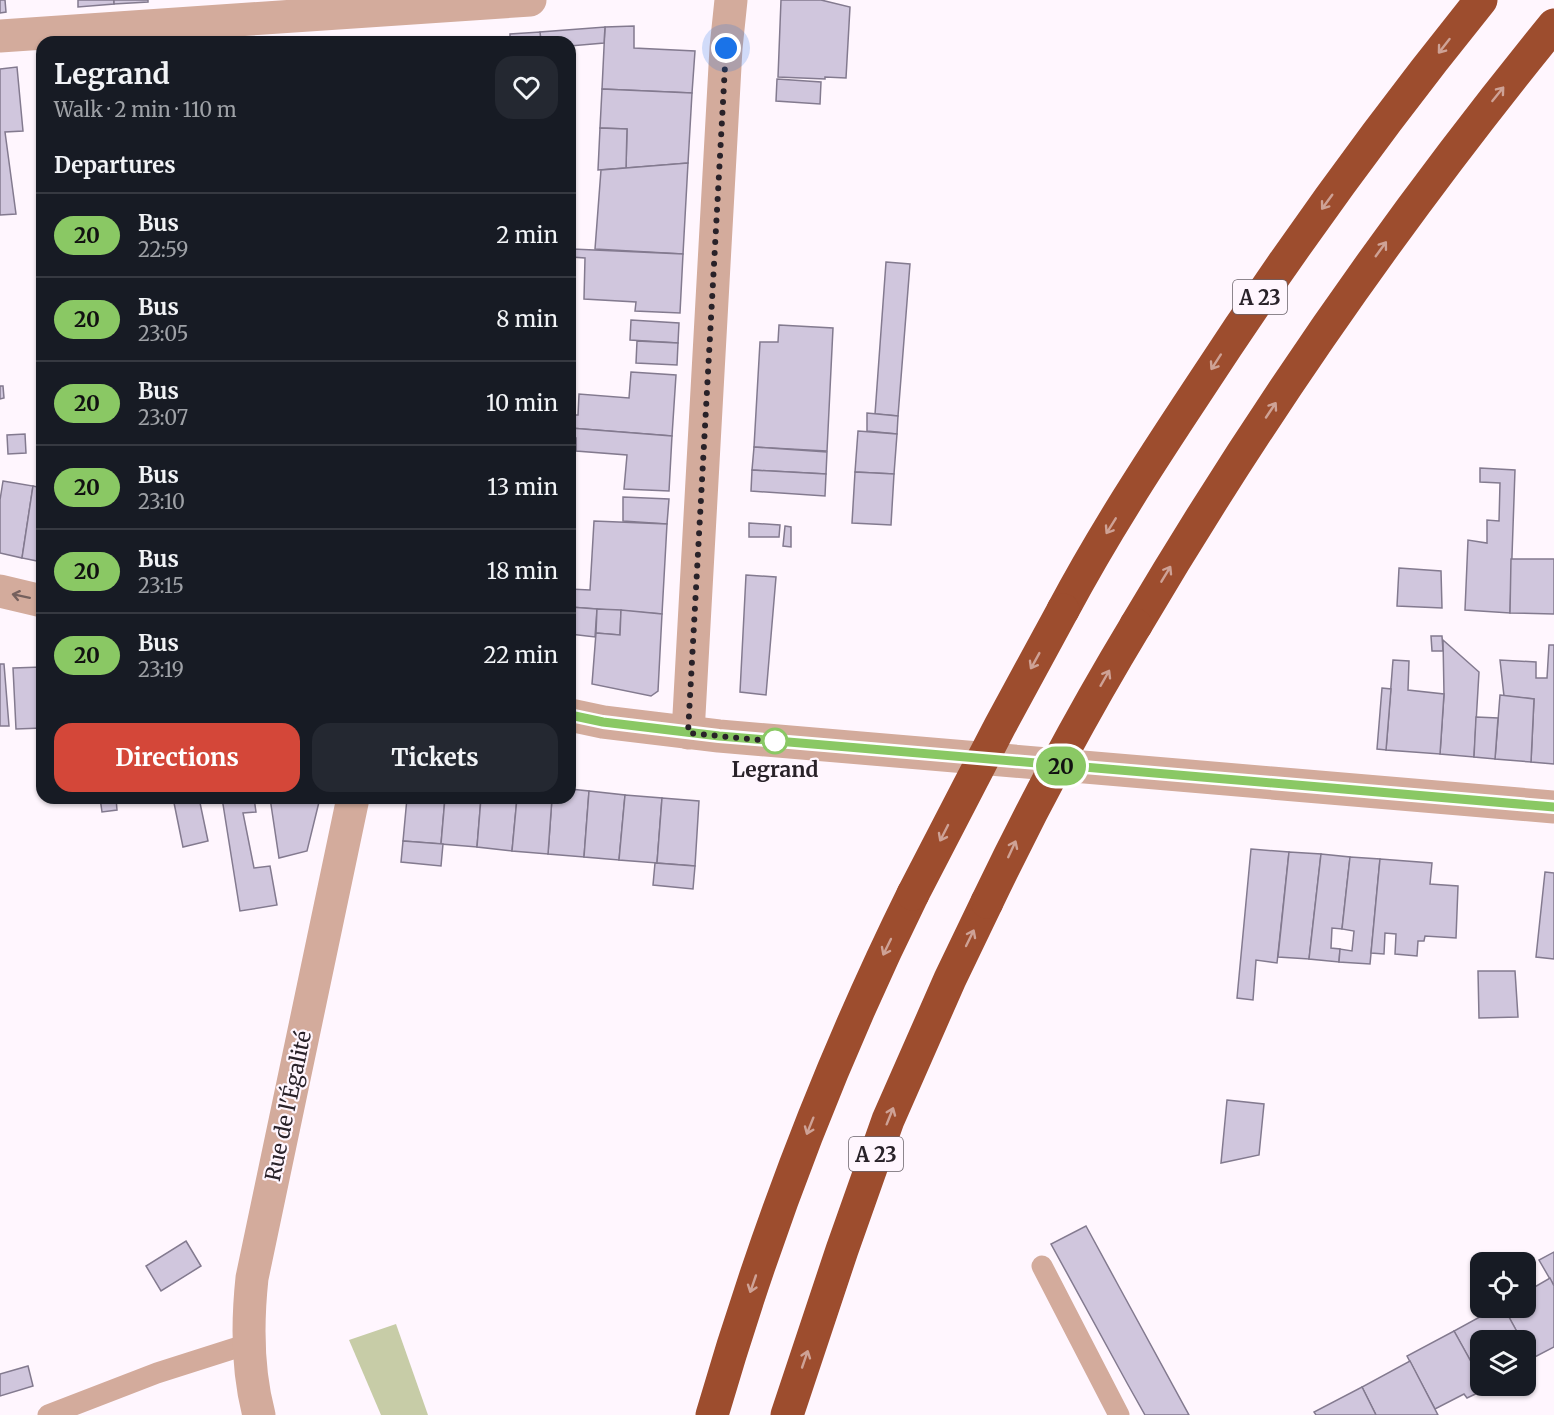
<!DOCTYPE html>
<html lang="en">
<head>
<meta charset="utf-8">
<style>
	:root { --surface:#171b24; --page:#242831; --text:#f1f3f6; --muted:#9ea1a6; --line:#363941; --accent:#d44739 }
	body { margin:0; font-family:Merriweather,serif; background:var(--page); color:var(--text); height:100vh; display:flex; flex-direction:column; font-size:22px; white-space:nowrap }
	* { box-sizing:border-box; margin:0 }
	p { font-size:20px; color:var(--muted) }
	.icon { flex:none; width:33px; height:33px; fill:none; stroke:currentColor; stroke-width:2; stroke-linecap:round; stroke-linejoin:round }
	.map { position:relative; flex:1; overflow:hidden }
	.side { position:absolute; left:36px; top:36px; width:540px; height:768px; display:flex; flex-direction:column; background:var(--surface); border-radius:18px; box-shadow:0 2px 4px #0004 }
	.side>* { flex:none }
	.badge { padding:0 12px; border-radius:20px; font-size:21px; line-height:39px }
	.tools { position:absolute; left:1470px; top:1252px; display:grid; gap:12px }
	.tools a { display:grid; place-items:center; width:66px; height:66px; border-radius:12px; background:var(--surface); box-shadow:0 2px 4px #0004; font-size:30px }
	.you { position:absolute; width:30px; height:30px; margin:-15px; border:4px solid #fff; border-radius:50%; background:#1a73e8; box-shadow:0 0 0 9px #1a73e833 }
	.map>.badge { position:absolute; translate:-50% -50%; box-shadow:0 0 0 3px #fff }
	h2 { padding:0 18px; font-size:22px; line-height:54px }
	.round { display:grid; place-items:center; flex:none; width:63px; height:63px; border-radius:18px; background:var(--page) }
	.summary { display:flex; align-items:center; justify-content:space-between; height:102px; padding:0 18px }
	h1 { font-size:28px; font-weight:700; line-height:45px }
	.action { display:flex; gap:12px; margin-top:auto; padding:12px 18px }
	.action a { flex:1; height:69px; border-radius:18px; background:var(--accent); color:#fff; font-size:24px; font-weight:700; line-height:69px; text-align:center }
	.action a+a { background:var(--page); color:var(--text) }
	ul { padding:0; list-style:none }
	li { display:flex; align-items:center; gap:18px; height:84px; padding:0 18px; border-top:2px solid var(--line) }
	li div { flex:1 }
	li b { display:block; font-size:22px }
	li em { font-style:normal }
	li .badge { min-width:66px; font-weight:700; text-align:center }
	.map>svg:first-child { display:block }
	.pitch { fill:#c7cca7 }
	.building { fill:#d0c6dd; stroke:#837a8f; stroke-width:1.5 }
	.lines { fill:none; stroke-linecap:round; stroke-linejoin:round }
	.service { stroke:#d3ab9c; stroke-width:21 }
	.minor { stroke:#d3ab9c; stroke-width:33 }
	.tertiary { stroke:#d3ab9c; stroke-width:33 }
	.motorway { stroke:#9d4d2e; stroke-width:33 }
	.motorway-bridge { stroke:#9d4d2e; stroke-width:33 }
	.oneway { stroke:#cea296 }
	.oneway2 { stroke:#75605d }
	.line-casing { stroke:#fff; stroke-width:14 }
	.line { stroke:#8ac864; stroke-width:9 }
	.walk { stroke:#292229; stroke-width:6; stroke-dasharray:0 10.8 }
	.stop-dot { fill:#fff; stroke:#8ac864; stroke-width:3 }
	.labels { text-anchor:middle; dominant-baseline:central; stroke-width:4.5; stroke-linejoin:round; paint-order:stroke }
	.shield { fill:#fff6fe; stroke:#696269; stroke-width:1.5 }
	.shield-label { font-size:20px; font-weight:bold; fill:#292229 }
	.stop-label { font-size:21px; font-weight:bold; fill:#292229; stroke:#fff6fe }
	.street-label { font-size:21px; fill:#292229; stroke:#fff6fe }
</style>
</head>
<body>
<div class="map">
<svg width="1554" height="1415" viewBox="0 0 1554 1415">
	<rect width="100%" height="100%" fill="#fff6fe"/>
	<!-- pitch -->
	<path class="pitch" d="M396,1324L428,1415H381L349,1340Z"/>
	<!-- building -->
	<g class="building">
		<path d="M0,0H5L6,12L0,13Z"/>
		<path d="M78,0H114V4L78,7Z"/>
		<path d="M114,0H148V2L114,4Z"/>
		<path d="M781,0H821L850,7L846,78L825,77V79L778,77Z"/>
		<path d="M634,26V48L695,51L692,93L602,89L605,27Z"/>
		<path d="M605,27L604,43L570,46V42H541L540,32Z"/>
		<path d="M540,32L541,42H510V34Z"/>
		<path d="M17,67L23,131L5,132L16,214L0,215V69Z"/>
		<path d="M777,79L821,82L820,104L776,101Z"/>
		<path d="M602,89L692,93L688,163L626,168L627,129L600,128Z"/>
		<path d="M600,128L627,129L626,168L598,170Z"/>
		<path d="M688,163L683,254L595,249L601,170Z"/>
		<path d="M572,249L683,254L680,313L635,311L636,302L584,299L585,258L571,257Z"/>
		<path d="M886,262L910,264L898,416L875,414Z"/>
		<path d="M631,320L679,323L678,343L630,340Z"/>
		<path d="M779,325L833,328L827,451L754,447L760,342H778Z"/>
		<path d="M637,341L678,343L677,365L636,363Z"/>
		<path d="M631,372L676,375L672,436L570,428V415H578L579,394L629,398Z"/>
		<path d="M0,386H3L4,398L0,399Z"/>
		<path d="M867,413L898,416L897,434L867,431Z"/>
		<path d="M570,428L672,436L669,491L624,489L627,455L576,451V438L570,437Z"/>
		<path d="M858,431L897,434L894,474L855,472Z"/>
		<path d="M25,434L26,453L8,454L7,435Z"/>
		<path d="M754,447L827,452L826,474L752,470Z"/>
		<path d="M1480,468L1515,470L1510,613L1465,610L1468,540L1487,543V520L1499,521L1500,483L1480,482Z"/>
		<path d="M752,470L826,474L825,496L751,491Z"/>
		<path d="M855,472L894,474L891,525L852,523Z"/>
		<path d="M3,481L33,486L22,558L0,553V500Z"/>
		<path d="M33,486L42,488V562L22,558Z"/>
		<path d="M623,497L669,499L667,524L623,521Z"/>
		<path d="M594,521L667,524L662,614L570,607V589L590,590Z"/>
		<path d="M749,523L780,525L779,537H749Z"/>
		<path d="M785,526L791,527V547L783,546Z"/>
		<path d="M1511,559H1554V614L1510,613Z"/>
		<path d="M1399,568L1441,571L1442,608L1397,606Z"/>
		<path d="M746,575L776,577L766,695L740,692Z"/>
		<path d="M570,607L597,609L595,637L570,634Z"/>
		<path d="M597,609L621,610L620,635L596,633Z"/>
		<path d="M621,610L662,614L658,691L651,696L592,684L596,633L620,635Z"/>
		<path d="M1431,636H1442L1443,651H1432Z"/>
		<path d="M1443,640L1479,672L1474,757L1440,754L1444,694Z"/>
		<path d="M1549,645H1554V764L1531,762L1534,699L1504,696L1500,660L1536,662V678H1547Z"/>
		<path d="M1393,660L1409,661L1408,690L1444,694L1440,754L1386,750Z"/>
		<path d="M0,664H4L9,726H0Z"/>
		<path d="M42,667V728L16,729L13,668Z"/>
		<path d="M1382,688L1391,689L1386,750L1377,749Z"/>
		<path d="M1500,695L1534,699L1531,762L1495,759Z"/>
		<path d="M1476,717L1498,718L1495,759L1474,757Z"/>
		<path d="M570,789L589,791L584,857L548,854L552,798H570Z"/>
		<path d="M589,791L625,795L619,860L584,857Z"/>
		<path d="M625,795L662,798L657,863L619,860Z"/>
		<path d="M100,798H116L117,810L102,812Z"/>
		<path d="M173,798H199L208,841L183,847Z"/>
		<path d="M222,798H254L256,812L243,813L254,868L270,866L277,905L240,911Z"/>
		<path d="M270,798H320L307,851L279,858Z"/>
		<path d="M407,798H445L441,844L403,841Z"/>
		<path d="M445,798H481L477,847L441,844Z"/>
		<path d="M481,798H517L512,851L477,847Z"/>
		<path d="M517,798H552L548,854L512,851Z"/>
		<path d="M662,798L699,801L695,866L657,863Z"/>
		<path d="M403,841L443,844L441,866L401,862Z"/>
		<path d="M1251,849L1289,852L1277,963L1256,960L1253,1000L1237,998Z"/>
		<path d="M1289,852L1321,854L1309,959L1278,957Z"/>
		<path d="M1321,854L1350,857L1342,929L1332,928L1331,948L1340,949L1339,962L1309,959Z"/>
		<path d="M1350,857L1380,859L1370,964L1339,962L1340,949L1352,951L1354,931L1342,929Z"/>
		<path d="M1380,859L1432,863L1430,884L1458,886L1456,938L1425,936L1424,941H1418L1417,956L1395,954L1396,934L1385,933L1384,954L1371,953Z"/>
		<path d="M655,863L695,866L693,889L653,885Z"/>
		<path d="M1545,872L1554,873V959L1536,957Z"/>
		<path d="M1478,971H1515L1518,1017L1479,1018Z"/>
		<path d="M1227,1100L1264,1104L1259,1155L1221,1163Z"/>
		<path d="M1086,1226L1117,1283L1189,1415H1145L1127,1383L1051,1244Z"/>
		<path d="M186,1241L201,1266L161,1291L146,1266Z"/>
		<path d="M1554,1252V1286L1539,1260Z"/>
		<path d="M1550,1278L1554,1286V1347L1531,1359L1526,1348V1341H1522L1504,1308H1526V1292Z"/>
		<path d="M1496,1308H1504L1522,1341H1480V1378L1454,1331Z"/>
		<path d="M1454,1331L1480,1378V1386H1485L1486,1389L1467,1398L1464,1394L1435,1409L1407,1356Z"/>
		<path d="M1526,1348L1531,1359L1526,1362Z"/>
		<path d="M1410,1361L1438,1415H1376L1362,1387Z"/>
		<path d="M28,1366L33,1386L0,1396V1374Z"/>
		<path d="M1362,1387L1376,1415H1316L1314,1412Z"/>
	</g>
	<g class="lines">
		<!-- service -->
		<g class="service">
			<path d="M1042,1266L1119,1415"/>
			<path d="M48,1415L157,1373L248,1344"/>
		</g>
		<!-- minor -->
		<g class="minor">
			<path d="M0,36L530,0"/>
			<path d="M259,1415C247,1370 247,1325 252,1278L353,798"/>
		</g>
		<!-- tertiary -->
		<g class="tertiary">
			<path d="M0,591L42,601"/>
			<path d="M570,715L603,722L719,736L1554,807"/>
			<path d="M688,733L726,48L731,0"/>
		</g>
		<!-- motorway -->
		<g class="motorway">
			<path d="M1063,610C1103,535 1149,464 1196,393C1284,258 1379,126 1481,0"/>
			<path d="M1136,625C1260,415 1400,214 1554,25"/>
			<path d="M712,1415C764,1236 830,1062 913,894"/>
			<path d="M787,1415L842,1250L888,1120L950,979L987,902"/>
		</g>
		<!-- motorway-bridge -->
		<g class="motorway-bridge">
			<path d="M913,894L1000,726L1063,610"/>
			<path d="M987,902C1033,806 1081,716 1136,625"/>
		</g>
	</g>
	<!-- one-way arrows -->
	<defs><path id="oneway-shaft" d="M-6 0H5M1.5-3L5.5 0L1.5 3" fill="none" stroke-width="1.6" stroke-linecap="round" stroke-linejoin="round" transform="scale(1.5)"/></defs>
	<g class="oneway">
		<use href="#oneway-shaft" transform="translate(1444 46) rotate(128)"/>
		<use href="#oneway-shaft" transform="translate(1498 94) rotate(-51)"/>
		<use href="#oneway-shaft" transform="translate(1327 202) rotate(126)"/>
		<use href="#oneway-shaft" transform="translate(1381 249) rotate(-54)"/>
		<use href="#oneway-shaft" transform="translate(1216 362) rotate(123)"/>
		<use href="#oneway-shaft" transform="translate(1271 410) rotate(-56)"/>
		<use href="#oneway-shaft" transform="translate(1111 526) rotate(122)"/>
		<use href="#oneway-shaft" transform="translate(1166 574) rotate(-59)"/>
		<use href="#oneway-shaft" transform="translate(1035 661) rotate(119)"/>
		<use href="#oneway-shaft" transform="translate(1105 678) rotate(-60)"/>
		<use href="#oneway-shaft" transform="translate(944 833) rotate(117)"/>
		<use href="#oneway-shaft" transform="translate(1012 849) rotate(-65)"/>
		<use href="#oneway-shaft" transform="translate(970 938) rotate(-64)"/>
		<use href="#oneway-shaft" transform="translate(887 947) rotate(116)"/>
		<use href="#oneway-shaft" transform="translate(890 1116) rotate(-68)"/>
		<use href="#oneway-shaft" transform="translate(810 1126) rotate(112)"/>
		<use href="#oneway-shaft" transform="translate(753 1284) rotate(109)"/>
		<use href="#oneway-shaft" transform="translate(805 1359) rotate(-71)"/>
	</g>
	<use class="oneway2" href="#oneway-shaft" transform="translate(21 596) rotate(-168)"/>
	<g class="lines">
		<defs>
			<path id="line" d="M570,715L603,722L719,736L1554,807"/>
		</defs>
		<!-- line casing -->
		<use href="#line" class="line-casing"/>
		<!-- line -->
		<use href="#line" class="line"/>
		<!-- walk -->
		<path class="walk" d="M726,48L688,733L780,742L775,741"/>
	</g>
	<!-- markers -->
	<circle class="stop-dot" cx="775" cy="741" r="12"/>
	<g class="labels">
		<!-- shield labels -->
		<g class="shield">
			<rect x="1233" y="280" width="54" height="34" rx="4.5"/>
			<rect x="849" y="1137" width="54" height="34" rx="4.5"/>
		</g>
		<g class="shield-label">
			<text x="1260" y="297">A 23</text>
			<text x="876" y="1154">A 23</text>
		</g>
		<!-- stop labels -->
		<g class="stop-label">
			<text x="775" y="769">Legrand</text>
		</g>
		<!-- street labels -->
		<g class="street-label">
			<text transform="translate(288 1106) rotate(-78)">Rue de l'Égalité</text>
		</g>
	</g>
</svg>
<div class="tools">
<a><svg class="icon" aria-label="locate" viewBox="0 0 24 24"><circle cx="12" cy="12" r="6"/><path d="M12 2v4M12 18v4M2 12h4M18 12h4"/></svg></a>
<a><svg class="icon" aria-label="layers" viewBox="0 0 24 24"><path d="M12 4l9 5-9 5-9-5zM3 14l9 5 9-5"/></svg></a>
</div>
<div class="you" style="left:726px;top:48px"></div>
<b class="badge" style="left:1061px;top:766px;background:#8ac864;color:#111">20</b>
<section class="side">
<div class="summary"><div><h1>Legrand</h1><p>Walk · 2 min · 110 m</p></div><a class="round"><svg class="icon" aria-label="heart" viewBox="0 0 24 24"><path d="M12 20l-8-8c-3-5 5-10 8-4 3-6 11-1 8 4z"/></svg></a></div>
<h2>Departures</h2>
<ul>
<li><span class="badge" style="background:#8ac864;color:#111">20</span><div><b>Bus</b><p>22:59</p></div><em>2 min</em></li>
<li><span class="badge" style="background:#8ac864;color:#111">20</span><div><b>Bus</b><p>23:05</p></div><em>8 min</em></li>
<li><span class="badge" style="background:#8ac864;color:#111">20</span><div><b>Bus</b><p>23:07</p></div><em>10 min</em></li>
<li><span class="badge" style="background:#8ac864;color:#111">20</span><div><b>Bus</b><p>23:10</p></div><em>13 min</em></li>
<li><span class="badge" style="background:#8ac864;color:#111">20</span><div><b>Bus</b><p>23:15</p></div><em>18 min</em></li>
<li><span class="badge" style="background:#8ac864;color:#111">20</span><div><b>Bus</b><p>23:19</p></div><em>22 min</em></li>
</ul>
<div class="action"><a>Directions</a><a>Tickets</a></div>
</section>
</div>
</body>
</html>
